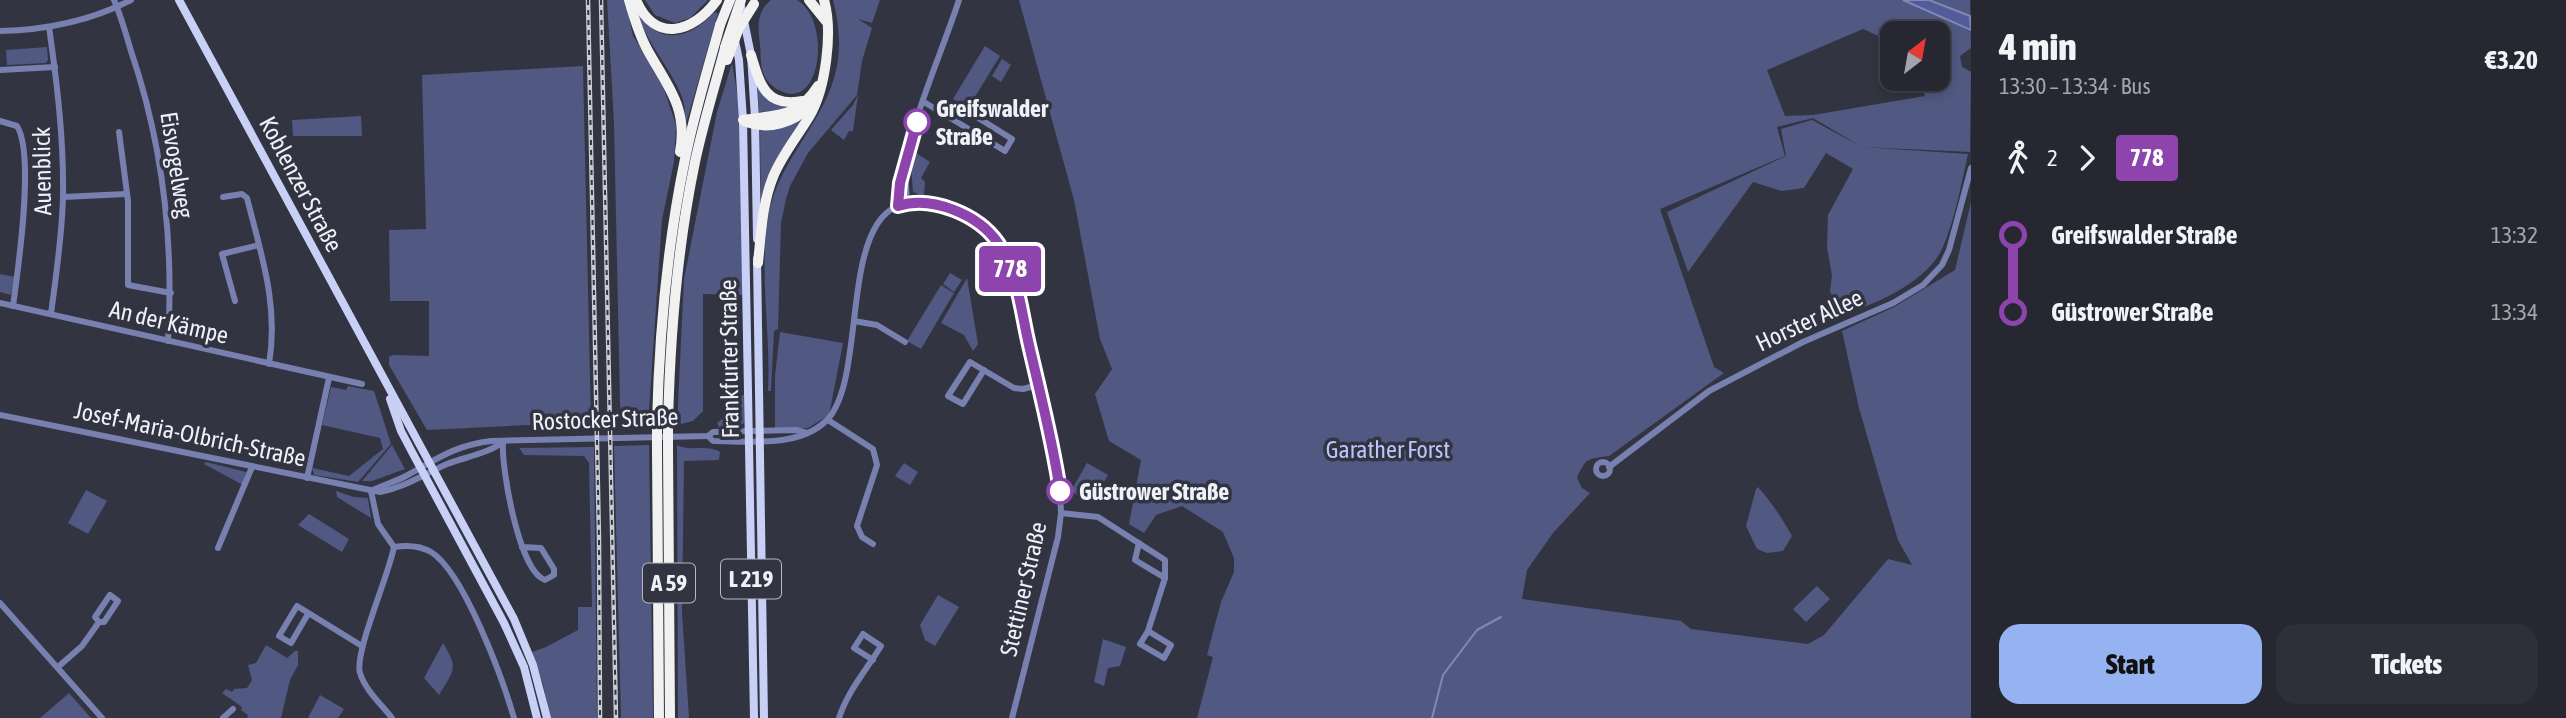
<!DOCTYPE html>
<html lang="en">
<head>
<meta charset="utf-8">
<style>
	:root { --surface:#262731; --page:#2e2f39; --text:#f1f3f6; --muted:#a4a5ab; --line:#42444d; --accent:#95b2f1 }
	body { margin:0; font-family:"Asap Condensed",sans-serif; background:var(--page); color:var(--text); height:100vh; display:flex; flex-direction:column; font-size:26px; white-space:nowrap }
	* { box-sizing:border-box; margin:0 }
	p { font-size:23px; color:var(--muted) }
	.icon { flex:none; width:38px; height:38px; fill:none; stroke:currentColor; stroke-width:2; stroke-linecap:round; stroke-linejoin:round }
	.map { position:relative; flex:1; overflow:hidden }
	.sheet { display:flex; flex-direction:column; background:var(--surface); width:595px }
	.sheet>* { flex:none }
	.badge { padding:0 14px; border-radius:5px; font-size:24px; line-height:46px }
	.needle { width:46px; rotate:31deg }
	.buttons { position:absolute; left:1880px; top:21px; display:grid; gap:14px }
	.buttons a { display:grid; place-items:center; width:70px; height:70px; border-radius:14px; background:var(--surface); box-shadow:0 4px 10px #0003,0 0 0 2px var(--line); font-size:35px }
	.map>.badge { position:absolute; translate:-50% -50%; box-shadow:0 0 0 4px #fff }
	.legs { display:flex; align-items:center; gap:10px; height:77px; padding:0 28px; font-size:23px }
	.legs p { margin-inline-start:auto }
	.headline { display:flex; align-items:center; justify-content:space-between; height:119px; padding:0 28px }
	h1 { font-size:38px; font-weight:800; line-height:52px }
	.primary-button { display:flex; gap:14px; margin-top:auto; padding:14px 28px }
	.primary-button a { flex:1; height:80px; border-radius:21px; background:var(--accent); color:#111; font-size:28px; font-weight:800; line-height:80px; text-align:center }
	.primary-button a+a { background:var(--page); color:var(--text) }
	ul { padding:0 28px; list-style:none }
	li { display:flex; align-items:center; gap:24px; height:77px; font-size:26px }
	li i { display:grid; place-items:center; width:10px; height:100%; margin:0 9px; background:currentColor }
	li i::after { content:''; width:18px; height:18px; margin:-9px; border:5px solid; border-radius:50%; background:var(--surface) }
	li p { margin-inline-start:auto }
	li:first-child i { background:linear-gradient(#0000 50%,currentColor 0) }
	li:last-child i { background:linear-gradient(currentColor 50%,#0000 0) }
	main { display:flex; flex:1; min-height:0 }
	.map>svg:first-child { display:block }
	.green { fill:#515881; fill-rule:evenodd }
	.water { fill:#535b98; stroke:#8288b5; stroke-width:2 }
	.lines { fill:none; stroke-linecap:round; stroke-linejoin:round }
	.stream { stroke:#8288b5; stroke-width:2 }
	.minor { stroke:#7880af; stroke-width:6 }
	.major { stroke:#c8d0f6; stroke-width:8 }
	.highway { stroke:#f1f1f1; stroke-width:10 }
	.rail-casing { stroke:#caccd5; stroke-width:4.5 }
	.rail { stroke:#323441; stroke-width:2; stroke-dasharray:5; stroke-linecap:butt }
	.highway-bridge { stroke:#f1f1f1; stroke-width:10 }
	.line-1-casing { stroke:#fff; stroke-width:16 }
	.line-1 { stroke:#8e44ad; stroke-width:10 }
	.stop-1-dot { fill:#fff; stroke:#8e44ad; stroke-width:3.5 }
	.labels { text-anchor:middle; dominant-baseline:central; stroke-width:7; stroke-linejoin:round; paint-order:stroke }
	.shield { fill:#323441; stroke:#b6b8c2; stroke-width:2 }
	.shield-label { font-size:23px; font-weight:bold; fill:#eff1f9 }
	.stop-label { font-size:24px; font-weight:bold; fill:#eff1f9; stroke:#323441; text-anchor:start }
	.street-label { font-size:24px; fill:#eff1f9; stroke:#323441 }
	.park-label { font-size:24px; fill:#bbc5fc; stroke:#323441 }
</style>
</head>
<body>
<main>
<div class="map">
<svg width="1971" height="718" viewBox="0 0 1971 718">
	<rect width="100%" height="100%" fill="#323441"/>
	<!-- green -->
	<g class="green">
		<path d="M607,0H625L633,36L661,80L676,125L674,162L662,220L648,425L623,428L620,404L614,123Z"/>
		<path d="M645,0H708L690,18L675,23L655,15Z"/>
		<path d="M771,0H797C832,21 821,111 781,91C773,88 765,80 763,72C760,64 761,53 760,45C758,27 756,12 771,0Z"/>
		<path d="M833,0H880L872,23L858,19L872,28L862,61L857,95L808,153L790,186L786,199L781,223L778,329L774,331L771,391H768C771,334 759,276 768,219C775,169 812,135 830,90C842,60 841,30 833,0Z"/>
		<path d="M1019,0H1970L1971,48L1960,56L1962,67L1971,72L1970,152L1862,147L1968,154C1961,185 1955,220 1942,249C1926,283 1873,306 1839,315L1830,291L1832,275L1827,248L1828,215L1853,169L1826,153L1804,188L1782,191L1753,182L1688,272L1667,212L1786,156L1781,129L1812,120L1860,146L1813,118L1777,127L1785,156L1660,209L1714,367L1724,373L1609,456C1588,459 1586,457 1577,478L1582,488L1590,493L1553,533L1527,570L1522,599L1681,621L1691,629L1808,644L1824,635L1888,559L1912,565L1898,540L1879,477L1859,408L1842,331L1894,307L1955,270L1971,202V718H1197L1213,657L1207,655L1221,602L1234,572V558L1223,532L1182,506L1156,515L1144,533L1129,524L1141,460L1109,441L1095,394L1112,369L1100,339L1074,200ZM1863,29L1892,42V33H1937V79H1918L1925,96L1813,115L1785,116L1767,70Z"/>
		<path d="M636,9C656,46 689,41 714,12L718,13L686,124C685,115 685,105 682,97C670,66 645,42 636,9Z"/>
		<path d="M985,46L1000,56L968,108L953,99Z"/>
		<path d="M47,47L48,60L46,63L7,65L6,50Z"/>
		<path d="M1002,59L1011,65L1001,82L992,76Z"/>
		<path d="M732,63L741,115L743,295L703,294V411L693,421L677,425L684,279L717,112Z"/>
		<path d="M583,66L591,422L427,430L389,365V357L393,355L429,356V301H390L389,230L426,229L422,75Z"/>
		<path d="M757,81L763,93L794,105L775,111L759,112Z"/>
		<path d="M858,95L853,131H849L844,140L831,130L853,105Z"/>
		<path d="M806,115L781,154L761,218L760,129Z"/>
		<path d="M361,116L362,136H293L292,120Z"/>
		<path d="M913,151L930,162L921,178L925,182L924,196L913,192L911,166Z"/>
		<path d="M950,273L962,280L954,292L943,284Z"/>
		<path d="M0,274L15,277L11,295L0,292Z"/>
		<path d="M967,278L978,344L973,351L964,335L941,323Z"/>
		<path d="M941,285L954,293L921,349L907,341Z"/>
		<path d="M780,332L843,343L829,415L808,428L775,430V376Z"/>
		<path d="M348,386L374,391L391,444L358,482L314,475L312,468L349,476L383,449L380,438L322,425L331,387L346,390Z"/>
		<path d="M740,395H744V423L737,428L720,429L717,423L736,408Z"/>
		<path d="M392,445L405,469L372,481H362Z"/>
		<path d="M649,445L653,718H621L614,446Z"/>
		<path d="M677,445C689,452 707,444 720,452L719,460L684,461L682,612L689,718H678Z"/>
		<path d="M594,447L597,718H550L543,684L532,652L546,647L578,630V607H592L589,463L584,456L524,455L519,448Z"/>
		<path d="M206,462L246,472L243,485L204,464Z"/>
		<path d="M904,463L918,472L910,485L895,476Z"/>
		<path d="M1087,463L1108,475L1091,503L1071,491Z"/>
		<path d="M1758,487C1772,503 1782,518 1792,536L1783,551L1767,553L1757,549L1746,526L1756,489Z"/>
		<path d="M86,490L107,501L88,534L68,523Z"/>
		<path d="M336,491L354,497L368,498L371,518L337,497Z"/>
		<path d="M309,514L349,539L342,552L298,525Z"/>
		<path d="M1817,586L1830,599L1806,622L1793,609Z"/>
		<path d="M938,595L959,607L935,646L925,640L920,625Z"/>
		<path d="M1103,639L1126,647L1120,666L1108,668L1104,686L1094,682Z"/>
		<path d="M443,643C459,669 454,670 439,695L424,678Z"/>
		<path d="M266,645L287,658L295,651H298V665L290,680L281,718H247L248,715L241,710L242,707L222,693L226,689L232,692L234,689L247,688L252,680L248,665L256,663Z"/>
		<path d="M69,693L91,718H40Z"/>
		<path d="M320,695L344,709L338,718H308Z"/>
	</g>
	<!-- water -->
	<path class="water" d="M1903,0H1929L1970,16L1971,30Z"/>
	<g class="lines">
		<!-- stream -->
		<path class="stream" d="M1432,718L1443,675L1477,630L1501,617"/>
		<!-- minor -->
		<g class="minor">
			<path d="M114,0C121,16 126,34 131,51C163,145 174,242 168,341"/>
			<path d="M49,27C57,83 64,140 63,197C62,237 56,275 51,314"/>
			<path d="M0,31C46,30 90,21 131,0"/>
			<path d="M0,70L55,67"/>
			<path d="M924,102L1005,151L1012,139L964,109L943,113"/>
			<path d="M0,121L17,126C35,154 18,270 13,306"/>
			<path d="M119,132L128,201V285L171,293"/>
			<path d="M902,179L906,184L907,203"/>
			<path d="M63,197L126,194"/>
			<path d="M223,197L242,194L247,198C261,254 279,305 269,364"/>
			<path d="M898,206C902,139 938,64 959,0"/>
			<path d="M235,301L222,254L259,245"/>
			<path d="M0,303L362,384"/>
			<path d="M854,321L877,325L905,342"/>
			<path d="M984,370L963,404L948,396L970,362L1014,388L1023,389L1038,385"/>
			<path d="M0,415L380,492C406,487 424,474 447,464C465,457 487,454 503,442"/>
			<path d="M828,420L873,449L877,465L857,526L862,537L873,544"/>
			<path d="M708,436L713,441C749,441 798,448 826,421C878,370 820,144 965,216C989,228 1003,247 1011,272L1060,491L1061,513L1058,537L1012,718"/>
			<path d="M503,442C501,467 519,572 545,580L554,575V569L541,548L522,547"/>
			<circle cx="1603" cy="469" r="7"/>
			<path d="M1609,467L1709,391L1803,342L1893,303L1923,285L1942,265L1949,250L1971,168"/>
			<path d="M307,478L329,378"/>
			<path d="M373,490C383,485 394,482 404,477C436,460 452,446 491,441L708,436L713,432L796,430L807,433"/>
			<path d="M371,491L378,524L394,547C389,575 354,653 360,673C365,690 382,705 392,718"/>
			<path d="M1061,513L1098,517L1165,560V578L1135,560L1139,543"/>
			<path d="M394,547C407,545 419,545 431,552C464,572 503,680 514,718"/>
			<path d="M218,548L252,467"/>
			<path d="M0,603L102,718"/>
			<path d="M308,614L291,643L279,636L297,606L362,646"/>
			<path d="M1148,631L1171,645L1164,658L1140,644L1148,631L1165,578"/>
			<path d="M58,667L82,646L99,622L95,617L110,595L118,601L104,622H99"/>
			<path d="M223,718L233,709"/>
			<path d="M839,718C847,692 867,669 881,646L863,634L854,648L873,660"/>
		</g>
		<!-- major -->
		<g class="major">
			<path d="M179,0L514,619L533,665L547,718"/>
			<path d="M740,1L751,55L755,118L757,239"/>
			<path d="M735,41L739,60L743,120L754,718"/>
			<path d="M757,259L764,718"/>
			<path d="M390,399L401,431L412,452L504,623L524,667L537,718"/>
		</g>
		<!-- highway -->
		<g class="highway">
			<path d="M629,0C634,18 639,35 648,51C668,87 688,108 680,152"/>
			<path d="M636,0C655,44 693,33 717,0"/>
			<path d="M809,0L826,21"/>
			<path d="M751,55C760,85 766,108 803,101"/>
			<path d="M743,120C777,114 797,119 818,86"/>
			<path d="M744,121C768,131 794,123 812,104"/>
			<path d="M758,263C761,235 762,204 773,177C782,155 797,137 809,117C826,89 833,31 824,0"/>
			<path d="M657,424C659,335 667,246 685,159C694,114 708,69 720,25"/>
			<path d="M668,424C670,337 677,248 695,162C703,124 715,86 725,48"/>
			<path d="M668,448L670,718"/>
			<path d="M657,449L659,718"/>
		</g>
		<defs>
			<g id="rail">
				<path d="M588,0L599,539L600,718"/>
				<path d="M601,0L616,718"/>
			</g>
		</defs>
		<!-- rail casing -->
		<use href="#rail" class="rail-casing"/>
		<!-- rail -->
		<use href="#rail" class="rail"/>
		<!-- highway-bridge -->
		<g class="highway-bridge">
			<path d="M720,25L730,0"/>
			<path d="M725,47L741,0"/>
			<path d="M727,60L739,28L754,4"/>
			<path d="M668,448V424"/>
			<path d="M657,449V424"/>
		</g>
	</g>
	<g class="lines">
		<defs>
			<path id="line-1" d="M917,122L900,183L898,206C932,195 979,215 998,243C1018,272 1021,311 1029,345C1040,393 1053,442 1060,491"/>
		</defs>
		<!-- line-1 casing -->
		<use href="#line-1" class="line-1-casing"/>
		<!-- line-1 -->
		<use href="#line-1" class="line-1"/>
	</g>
	<!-- markers -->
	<g class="stop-1-dot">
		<circle cx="917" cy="122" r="12"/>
		<circle cx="1060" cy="491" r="12"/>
	</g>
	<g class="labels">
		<!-- shield labels -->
		<g class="shield">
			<rect x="721" y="559.5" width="60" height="39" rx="5"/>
			<rect x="643" y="563.5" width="52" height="39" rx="5"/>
		</g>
		<g class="shield-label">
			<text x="751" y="579">L 219</text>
			<text x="669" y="583">A 59</text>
		</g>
		<!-- stop labels -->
		<g class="stop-label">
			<text x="936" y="108">Greifswalder<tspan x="936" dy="28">Straße</tspan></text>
			<text x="1079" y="491">Güstrower Straße</text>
		</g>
		<!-- street labels -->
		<g class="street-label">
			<text transform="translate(177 165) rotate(81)">Eisvogelweg</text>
			<text transform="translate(42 171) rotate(-91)">Auenblick</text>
			<text transform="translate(301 184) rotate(62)">Koblenzer Straße</text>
			<text transform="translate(1809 320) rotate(-25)">Horster Allee</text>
			<text transform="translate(169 322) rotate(13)">An der Kämpe</text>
			<text transform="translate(729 359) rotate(-91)">Frankfurter Straße</text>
			<text transform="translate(605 419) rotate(-2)">Rostocker Straße</text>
			<text transform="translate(190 434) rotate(12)">Josef-Maria-Olbrich-Straße</text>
			<text transform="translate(1023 589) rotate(-77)">Stettiner Straße</text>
		</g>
		<!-- park labels -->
		<g class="park-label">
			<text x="1388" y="449">Garather Forst</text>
		</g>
	</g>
</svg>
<div class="buttons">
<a><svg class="needle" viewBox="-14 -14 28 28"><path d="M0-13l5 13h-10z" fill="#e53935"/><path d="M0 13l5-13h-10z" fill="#a4a5ab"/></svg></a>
</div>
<b class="badge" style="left:1010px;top:269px;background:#8e44ad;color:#fff">778</b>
</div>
<section class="sheet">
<div class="headline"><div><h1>4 min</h1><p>13:30 – 13:34 · Bus</p></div><b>€3.20</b></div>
<div class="legs"><svg class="icon" aria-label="walk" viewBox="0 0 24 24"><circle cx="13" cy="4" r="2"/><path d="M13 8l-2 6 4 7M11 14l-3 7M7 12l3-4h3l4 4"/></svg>2<svg class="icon" aria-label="forward" viewBox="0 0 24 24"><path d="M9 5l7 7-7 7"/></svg><b class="badge" style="background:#8e44ad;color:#fff">778</b></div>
<ul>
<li><i style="color:#8e44ad"></i><b>Greifswalder Straße</b><p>13:32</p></li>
<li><i style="color:#8e44ad"></i><b>Güstrower Straße</b><p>13:34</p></li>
</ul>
<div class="primary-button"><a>Start</a><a>Tickets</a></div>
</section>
</main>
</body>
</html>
